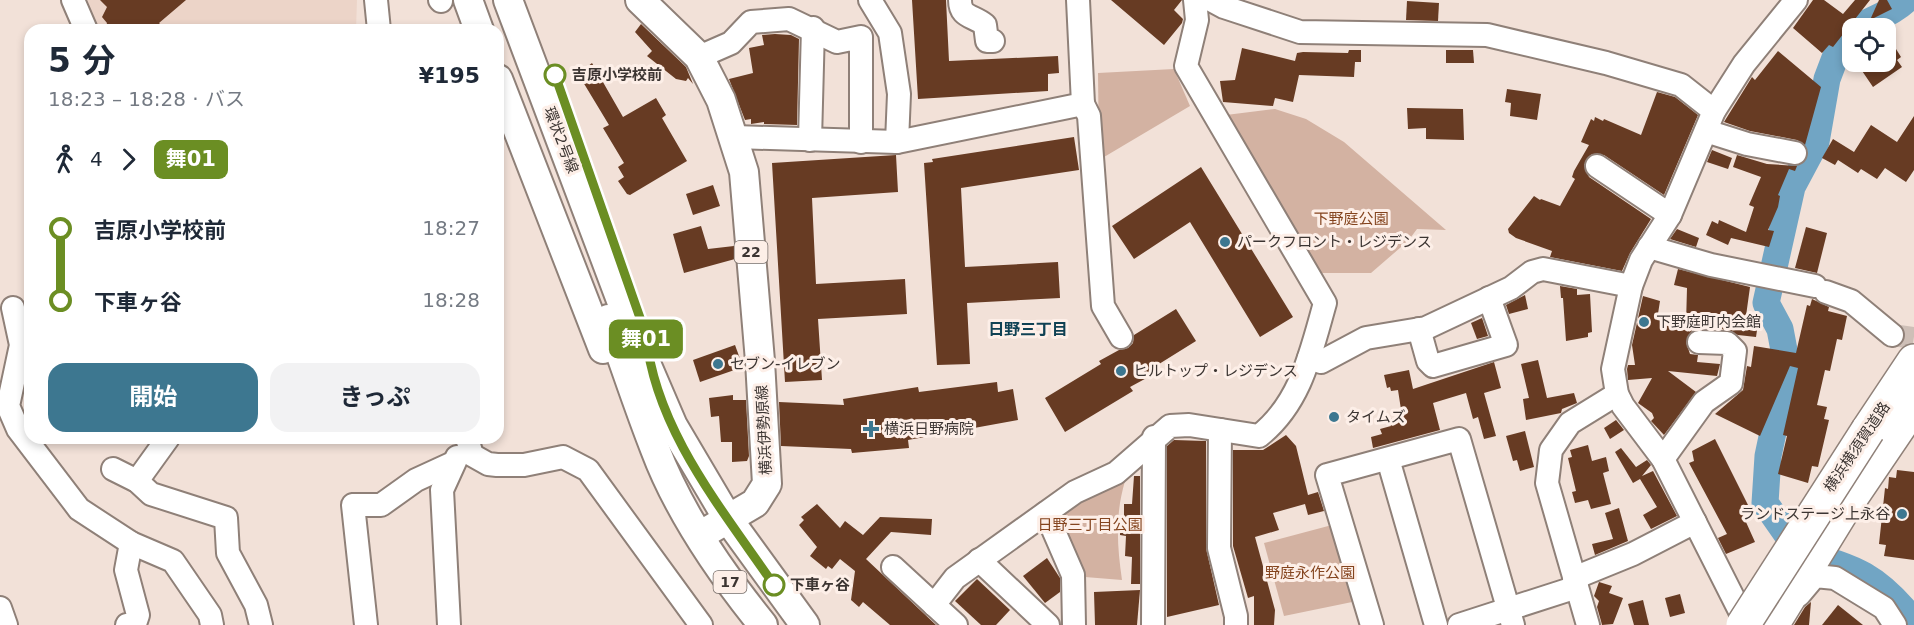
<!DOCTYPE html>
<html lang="ja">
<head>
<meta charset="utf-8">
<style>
	:root { --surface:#fff; --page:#f2f2f3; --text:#1f2937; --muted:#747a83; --accent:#3d7790 }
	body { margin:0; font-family:"DejaVu Sans","Noto Sans JP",sans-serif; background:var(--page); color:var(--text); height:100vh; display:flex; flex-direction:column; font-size:22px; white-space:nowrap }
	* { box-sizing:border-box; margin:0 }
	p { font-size:20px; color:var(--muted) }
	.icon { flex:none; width:33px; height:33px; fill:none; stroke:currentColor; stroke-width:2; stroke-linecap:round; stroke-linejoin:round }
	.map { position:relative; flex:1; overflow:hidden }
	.side { position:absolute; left:24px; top:24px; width:480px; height:420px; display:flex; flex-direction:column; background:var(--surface); border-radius:18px; box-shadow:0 3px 9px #0003 }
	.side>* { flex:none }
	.badge { padding:0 12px; border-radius:9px; font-size:21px; line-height:39px }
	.controls { position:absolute; left:1842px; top:18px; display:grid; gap:12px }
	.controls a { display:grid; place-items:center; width:54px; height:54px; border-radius:12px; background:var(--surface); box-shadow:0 3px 9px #0003; font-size:30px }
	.map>.badge { position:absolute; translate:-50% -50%; box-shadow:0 0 0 3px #fff }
	.legs { display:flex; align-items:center; gap:9px; height:66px; padding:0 24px; font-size:20px }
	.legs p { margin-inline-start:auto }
	.summary { display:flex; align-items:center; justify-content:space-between; height:102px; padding:0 24px }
	h1 { font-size:33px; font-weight:700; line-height:45px }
	.cta { display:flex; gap:12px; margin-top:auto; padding:12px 24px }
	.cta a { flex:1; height:69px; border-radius:18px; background:var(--accent); color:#fff; font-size:24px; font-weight:700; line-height:69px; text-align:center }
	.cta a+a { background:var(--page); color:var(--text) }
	ul { padding:0 24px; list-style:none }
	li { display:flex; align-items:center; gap:21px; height:72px; font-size:22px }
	li i { display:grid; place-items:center; width:9px; height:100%; margin:0 8px; background:currentColor }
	li i::after { content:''; width:15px; height:15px; margin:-8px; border:4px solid; border-radius:50%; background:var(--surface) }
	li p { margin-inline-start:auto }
	li:first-child i { background:linear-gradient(#0000 50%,currentColor 0) }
	li:last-child i { background:linear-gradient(currentColor 50%,#0000 0) }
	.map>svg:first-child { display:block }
	.built { fill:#ecd4c8 }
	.green { fill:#d3b2a2 }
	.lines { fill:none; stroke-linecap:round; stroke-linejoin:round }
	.river { stroke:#71a5c4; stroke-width:27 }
	.building { fill:#673b23 }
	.minor-tunnel { stroke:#cebfb7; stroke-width:22; stroke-dasharray:22 11; stroke-linecap:butt }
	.minor-casing { stroke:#8f8078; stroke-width:26 }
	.major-casing { stroke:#8f8078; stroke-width:32 }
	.highway-casing { stroke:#8f8078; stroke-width:36 }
	.minor { stroke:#fff; stroke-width:22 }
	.major { stroke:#fff; stroke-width:28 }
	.highway { stroke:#fff; stroke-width:33 }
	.highway-bridge-casing { stroke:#8f8078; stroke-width:36; stroke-linecap:butt }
	.highway-bridge { stroke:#fff; stroke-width:33 }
	.line-1-casing { stroke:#fff; stroke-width:14 }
	.line-1 { stroke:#6b8e23; stroke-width:9 }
	.stop-1-dot { fill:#fff; stroke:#6b8e23; stroke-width:3 }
	.poi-dot { fill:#3d7790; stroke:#fdefe8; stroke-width:2 }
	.labels { text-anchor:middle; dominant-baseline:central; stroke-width:6; stroke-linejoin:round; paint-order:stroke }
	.shield { fill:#fdefe8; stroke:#766d69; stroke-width:1.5 }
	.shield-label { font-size:14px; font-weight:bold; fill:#3c3532 }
	.stop-label { font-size:15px; font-weight:bold; fill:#3c3532; stroke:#fdefe8; text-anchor:start }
	.street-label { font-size:15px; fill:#3c3532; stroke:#fdefe8 }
	.park-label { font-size:15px; fill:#84441e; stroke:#fdefe8 }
	.poi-label { font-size:15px; fill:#3c3532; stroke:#fdefe8; text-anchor:start }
	.neighbourhood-label { font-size:16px; font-weight:bold; fill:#104254; stroke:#fdefe8 }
</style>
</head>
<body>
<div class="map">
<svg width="1914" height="625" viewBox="0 0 1914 625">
	<rect width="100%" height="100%" fill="#f2e1d8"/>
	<!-- built -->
	<path class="built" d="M87,0H357L356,30H96Z"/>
	<!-- green -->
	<g class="green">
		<path d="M1174,69L1190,106L1099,160L1098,73Z"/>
		<path d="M1275,109L1306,119L1344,142L1446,230L1417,229L1408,241L1371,273H1319L1226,115Z"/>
		<path d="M1125,481C1115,515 1117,545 1122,580L1085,577L1057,515L1085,497Z"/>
		<path d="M1332,525L1357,601L1284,616L1264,543Z"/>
	</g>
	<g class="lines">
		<!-- river -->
		<g class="river">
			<path d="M1858,28C1873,18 1893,13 1906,0"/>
			<path d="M1852,32L1838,50L1827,79L1816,142L1792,187L1766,303L1780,329L1787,366L1768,456L1765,503L1800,553C1854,566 1879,577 1914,622"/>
		</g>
	</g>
	<!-- building -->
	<g class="building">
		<path d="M100,0H186L159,23L166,30H105L107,23L102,17L107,7Z"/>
		<path d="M912,0H946L949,61L1058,56L1059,73L1048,74V91L918,99Z"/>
		<path d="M1111,0H1182L1174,10L1183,19L1182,23L1164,45Z"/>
		<path d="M1813,0H1824L1843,14L1855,0H1870L1833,47L1829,45L1822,53L1793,28Z"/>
		<path d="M1879,0H1887L1892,9L1870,20Z"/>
		<path d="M1407,1L1439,3L1438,21L1406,20Z"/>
		<path d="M641,24L686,67L693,84L688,78L686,81L676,79L647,56L652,51L635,32Z"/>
		<path d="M1886,33L1901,57L1897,60L1902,67L1873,87L1856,62H1886Z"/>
		<path d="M775,34L791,35L799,39L797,125L764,124V122L751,124V119L745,120L729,79L753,73L749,48L764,45L762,35Z"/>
		<path d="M1242,48L1295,61L1297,53L1303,52L1348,53L1349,50H1361V62H1355L1354,77L1299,75L1293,102L1275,98L1273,106L1223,102L1220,81L1235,80Z"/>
		<path d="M1446,50H1473L1474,63H1446Z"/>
		<path d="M1778,51L1821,87L1805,145L1797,140L1750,131L1724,122L1752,77L1755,80Z"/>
		<path d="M592,63L623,117L656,98L666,115L662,118L687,161L630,195L627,194L618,181L624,177L618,167L624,163L603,128L609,125L583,82L588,79L582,71Z"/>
		<path d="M1507,89L1541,94L1537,120L1510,116L1511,103L1505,102Z"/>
		<path d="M1657,92L1675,97L1698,115L1664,195L1604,155L1592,154L1584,165L1589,177L1651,219L1630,253L1622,271L1550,257L1552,251L1516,238L1509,233L1508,229L1534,196L1540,200L1541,199L1560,206L1575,179L1572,177L1574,171L1589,145L1581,142L1591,119L1594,121L1595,117L1603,121L1604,119L1641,135Z"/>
		<path d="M1407,108L1463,109L1464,140L1426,139V128L1408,129Z"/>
		<path d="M1914,116V170L1906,182L1885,168L1877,179L1861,169L1858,173L1838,160L1835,165L1822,158L1833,139L1854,152L1871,125L1897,142Z"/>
		<path d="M1074,137L1079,170L961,188L965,267L1058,262L1060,298L967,303L970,364L937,365L924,163L933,162L932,159Z"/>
		<path d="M1712,150L1732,158L1728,169L1707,162Z"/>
		<path d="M896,155L898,192L812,198L816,284L905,279L907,314L818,319L822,380L785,382L772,163Z"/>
		<path d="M1737,155L1767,164L1797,166L1795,171L1789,169L1778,195L1780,196L1778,207L1768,230L1774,231L1769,247L1731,238L1728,245L1706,235L1712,221L1718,224L1719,220L1746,232L1754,207L1749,205L1761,177L1733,167Z"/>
		<path d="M1201,167L1293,317L1260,337L1190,222L1134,259L1112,226Z"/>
		<path d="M713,185L720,206L693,215L686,194Z"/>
		<path d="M701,226L708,249L734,246L735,259L684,273L673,234Z"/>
		<path d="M1806,227L1827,233L1817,273L1795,268Z"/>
		<path d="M1677,229L1699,238L1696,247L1670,239Z"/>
		<path d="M1678,269L1750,287L1746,316L1759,317L1756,337L1738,335L1722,329L1723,326L1686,324L1687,288L1674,285Z"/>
		<path d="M1560,286L1577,289V295L1590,294L1592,332L1588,333V337L1566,341L1563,298H1561Z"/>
		<path d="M1525,295L1528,309L1509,314L1506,305Z"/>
		<path d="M1643,296L1660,301L1657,320L1694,327L1686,342L1690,354L1698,355L1697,362L1720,364L1717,376L1668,371L1696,392L1664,435L1651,421L1654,418L1652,413L1638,403L1652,378L1628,380L1627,369L1628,365H1635L1632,345Z"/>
		<path d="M1812,299L1829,307L1828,311L1847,316L1842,340L1837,339L1830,371L1825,370L1817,405L1827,407L1824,419L1829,420L1818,467L1812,466L1808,483L1778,474L1787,436L1783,435L1798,368L1790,366L1760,436L1715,414L1743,390L1747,366L1751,367L1754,346L1796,353L1807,305L1810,306Z"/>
		<path d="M1176,309L1196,341L1151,369L1154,374L1130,387L1133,391L1065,432L1045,398L1101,364L1099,361L1119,350L1128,348L1133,343L1134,335Z"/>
		<path d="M1482,318L1488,336L1477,339L1471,323Z"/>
		<path d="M735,345L743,367L700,382L693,360Z"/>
		<path d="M1538,360L1547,398L1574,393L1577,403L1562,409L1561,413L1526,420L1523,399L1529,398L1521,364Z"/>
		<path d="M1494,362L1501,388L1484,393L1496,436L1484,439L1478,417L1473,419L1466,393L1433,403L1440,430L1373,448L1371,437L1382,434L1380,429L1391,426L1389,419L1402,416L1398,390L1391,391L1390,387L1387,388L1384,375L1409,370L1413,389Z"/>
		<path d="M997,382L998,392L1013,389L1018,420L908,440L909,448L852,453L851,449L781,446L779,402L844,405L843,399L918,387L919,392Z"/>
		<path d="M733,395V400H746L749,456L747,461L732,462V442H721L719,416L711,417L709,398Z"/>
		<path d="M1616,420L1624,430L1610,439L1604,428Z"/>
		<path d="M1525,431L1534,467L1520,471L1517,460L1513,461L1506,436Z"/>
		<path d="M1286,435L1296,446L1308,495L1318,492L1324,511L1308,515L1305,504L1273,513L1279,530L1255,537L1275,610L1274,625H1254V596L1248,598L1233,546V450H1263Z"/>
		<path d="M1715,439L1749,507L1741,511L1755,542L1726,554L1718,538L1727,534L1689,463L1694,461L1692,451Z"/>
		<path d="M1174,440L1206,441V548L1219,605L1167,617V446Z"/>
		<path d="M1588,445L1592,461L1606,457L1609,471L1603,473L1611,504L1591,509L1588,500L1575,503L1572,492L1576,491L1568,458L1572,457L1570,450Z"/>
		<path d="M1621,448L1636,467L1647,460L1651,465L1642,476L1653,471L1677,516L1651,529L1643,515L1657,507L1640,479L1633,483L1615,452Z"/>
		<path d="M1897,470L1914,472V560L1884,556L1886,545L1879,544L1885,488L1888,489L1889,477L1896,478Z"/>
		<path d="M1134,476H1140V584H1131L1132,557L1125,556L1126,536L1120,535V524H1124V504H1132Z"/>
		<path d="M817,504L840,528L845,521L863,535L880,517L932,519L931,535L891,532L866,559L936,625H890L863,602L859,607L851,600L855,571L840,559L832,569L828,566L826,569L810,556L817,547L799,525L804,520L801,517Z"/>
		<path d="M1619,508L1628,541L1595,555L1592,544L1613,539L1605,513Z"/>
		<path d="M1047,558L1060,578V592L1045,603L1023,576Z"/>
		<path d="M977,579L1010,610L996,625H981L955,601Z"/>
		<path d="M1599,582L1612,586L1609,593L1623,598L1613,624L1602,625L1601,621L1597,607L1599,601L1594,596Z"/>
		<path d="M1140,590L1137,625H1095L1094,592Z"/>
		<path d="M1680,594L1685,613L1670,617L1665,598Z"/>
		<path d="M1643,600L1649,625H1634L1628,604Z"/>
		<path d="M1811,602L1809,625H1794L1805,607Z"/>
		<path d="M1838,605L1863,625H1822Z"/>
	</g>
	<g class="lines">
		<!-- minor-tunnel -->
		<path class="minor-tunnel" d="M1892,335L1914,338"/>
		<defs>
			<g id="minor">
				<path d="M73,0L86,30"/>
				<path d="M376,0L379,30"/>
				<path d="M440,0L441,1"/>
				<path d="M870,0L890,33L899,94L897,142"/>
				<path d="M960,0C960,18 973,15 985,25L987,41H993"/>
				<path d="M1211,0L1224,7L1300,32L1487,35L1606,63L1681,85L1714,111"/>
				<path d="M699,57L731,43L751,22L789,19L837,42L861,37V142"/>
				<path d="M1083,104L1089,116L1103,306L1121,337"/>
				<path d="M1706,131L1747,144L1795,153"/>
				<path d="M735,137L897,142L1083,104L1078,0"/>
				<path d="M810,140L813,28"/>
				<path d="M1597,166L1670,215"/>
				<path d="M1649,247L1711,265L1815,286"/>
				<path d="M1826,292L1851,301L1892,335"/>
				<path d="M13,308L21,345L8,406L18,429L79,509L131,543L173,561L210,615L212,625"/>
				<path d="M1419,329L1428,361L1433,366L1506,345L1489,298"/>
				<path d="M1309,358L1321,362L1366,338L1426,328L1511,288L1532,272L1543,269L1631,286"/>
				<path d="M1220,430L1219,548L1236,616V625"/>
				<path d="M467,438L472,455L488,464L497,465H524L563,457L588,470L701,625"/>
				<path d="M1388,459L1436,625"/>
				<path d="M1663,459L1704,402L1731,383L1735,351L1727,343L1699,342"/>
				<path d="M113,469L137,481L151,494L226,518L228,553L256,605L261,625"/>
				<path d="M137,481L168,438"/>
				<path d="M1046,513L1073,575L1074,625"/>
				<path d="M979,560L1048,625"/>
				<path d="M893,567L956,625"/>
				<path d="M1574,578L1633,554L1695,522"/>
				<path d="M1799,595L1815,576L1835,578L1884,608L1895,625"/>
				<path d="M934,605L955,578L1075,492L1116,473L1170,426L1189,425L1259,436C1301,403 1311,352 1325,303L1186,66L1197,20L1195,0"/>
				<path d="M0,608L6,625"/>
				<path d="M127,625L135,624L138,615L126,570L131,543"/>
				<path d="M366,625L353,505H381L416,480L453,463"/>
				<path d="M449,625L442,490L457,457"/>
				<path d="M1153,625L1154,437"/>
				<path d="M1372,625L1327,475L1459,439L1513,625"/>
				<path d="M1459,625L1577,587"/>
				<path d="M1588,625L1547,483L1551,450L1570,423L1617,394"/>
				<path d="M1747,625L1663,459L1623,406L1617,394L1613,369L1631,286L1641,260L1670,215L1714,111L1744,64L1796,0"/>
			</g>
			<g id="major">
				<path d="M468,0L479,30"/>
				<path d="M508,0L636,340L673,426L728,519L805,625"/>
				<path d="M640,0L699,57L721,100L744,172L760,361L767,484L755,503L711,529"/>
				<path d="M498,79L603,349"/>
				<path d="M608,319C624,362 638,406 655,449C679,513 720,572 763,625"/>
			</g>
			<g id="highway">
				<path d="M1868,430L1914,361"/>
				<path d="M1772,625L1842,511L1914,405"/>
			</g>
		</defs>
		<!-- minor casing -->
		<use href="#minor" class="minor-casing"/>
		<!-- major casing -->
		<use href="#major" class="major-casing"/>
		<!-- highway casing -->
		<use href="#highway" class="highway-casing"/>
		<!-- minor -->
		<use href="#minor" class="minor"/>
		<!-- major -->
		<use href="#major" class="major"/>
		<!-- highway -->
		<use href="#highway" class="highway"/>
		<defs>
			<path id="highway-bridge" d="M1743,625L1868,430"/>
		</defs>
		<!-- highway-bridge casing -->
		<use href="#highway-bridge" class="highway-bridge-casing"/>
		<!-- highway-bridge -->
		<use href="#highway-bridge" class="highway-bridge"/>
	</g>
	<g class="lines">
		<defs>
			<path id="line-1" d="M555,75L646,335C655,429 722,509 774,585"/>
		</defs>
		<!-- line-1 casing -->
		<use href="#line-1" class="line-1-casing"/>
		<!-- line-1 -->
		<use href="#line-1" class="line-1"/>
	</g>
	<!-- markers -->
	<g class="stop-1-dot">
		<circle cx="555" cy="75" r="10"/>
		<circle cx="774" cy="585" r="10"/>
	</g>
	<g class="poi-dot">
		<circle cx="1225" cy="242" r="6"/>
		<circle cx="1644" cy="322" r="6"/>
		<circle cx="718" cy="364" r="6"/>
		<circle cx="1121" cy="371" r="6"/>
		<circle cx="1334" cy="417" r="6"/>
		<path d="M868 420h6v6h6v6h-6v6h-6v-6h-6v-6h6z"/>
		<circle cx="1902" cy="514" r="6"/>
	</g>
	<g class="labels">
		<!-- shield labels -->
		<g class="shield">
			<rect x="734.5" y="241" width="33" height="22" rx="4.5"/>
			<rect x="713.5" y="571" width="33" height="22" rx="4.5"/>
		</g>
		<g class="shield-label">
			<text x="751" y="252">22</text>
			<text x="730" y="582">17</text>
		</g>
		<!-- stop labels -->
		<g class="stop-label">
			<text x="572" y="75">吉原小学校前</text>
			<text x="790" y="585">下車ヶ谷</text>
		</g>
		<!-- street labels -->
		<g class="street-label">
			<text transform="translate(561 140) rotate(69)">環状2号線</text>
			<text transform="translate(764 430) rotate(-93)">横浜伊勢原線</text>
			<text transform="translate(1857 447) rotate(-56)">横浜横須賀道路</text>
		</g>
		<!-- park labels -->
		<g class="park-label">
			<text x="1351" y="219">下野庭公園</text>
			<text x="1090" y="525">日野三丁目公園</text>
			<text x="1310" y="573">野庭永作公園</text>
		</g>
		<!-- poi labels -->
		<g class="poi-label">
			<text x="1237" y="242">パークフロント・レジデンス</text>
			<text x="1656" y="322">下野庭町内会館</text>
			<text x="730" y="364">セブン-イレブン</text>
			<text x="1133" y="371">ヒルトップ・レジデンス</text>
			<text x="1346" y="417">タイムズ</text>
			<text x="884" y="429">横浜日野病院</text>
			<text x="1890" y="514" text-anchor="end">ランドステージ上永谷</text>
		</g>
		<!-- neighbourhood labels -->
		<g class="neighbourhood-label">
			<text x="1028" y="329">日野三丁目</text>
		</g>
	</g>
</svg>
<div class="controls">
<a><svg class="icon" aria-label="locate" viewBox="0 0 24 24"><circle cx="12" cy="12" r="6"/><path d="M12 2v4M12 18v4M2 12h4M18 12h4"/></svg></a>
</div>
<b class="badge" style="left:646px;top:339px;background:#6b8e23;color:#fff">舞01</b>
<section class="side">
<div class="summary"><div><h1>5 分</h1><p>18:23 – 18:28 · バス</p></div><b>¥195</b></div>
<div class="legs"><svg class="icon" aria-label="walk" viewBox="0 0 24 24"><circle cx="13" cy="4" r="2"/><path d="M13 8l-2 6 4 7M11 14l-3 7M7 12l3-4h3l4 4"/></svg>4<svg class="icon" aria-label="forward" viewBox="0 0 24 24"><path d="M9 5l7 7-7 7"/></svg><b class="badge" style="background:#6b8e23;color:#fff">舞01</b></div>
<ul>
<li><i style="color:#6b8e23"></i><b>吉原小学校前</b><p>18:27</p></li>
<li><i style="color:#6b8e23"></i><b>下車ヶ谷</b><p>18:28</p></li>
</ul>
<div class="cta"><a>開始</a><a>きっぷ</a></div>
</section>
</div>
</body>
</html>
